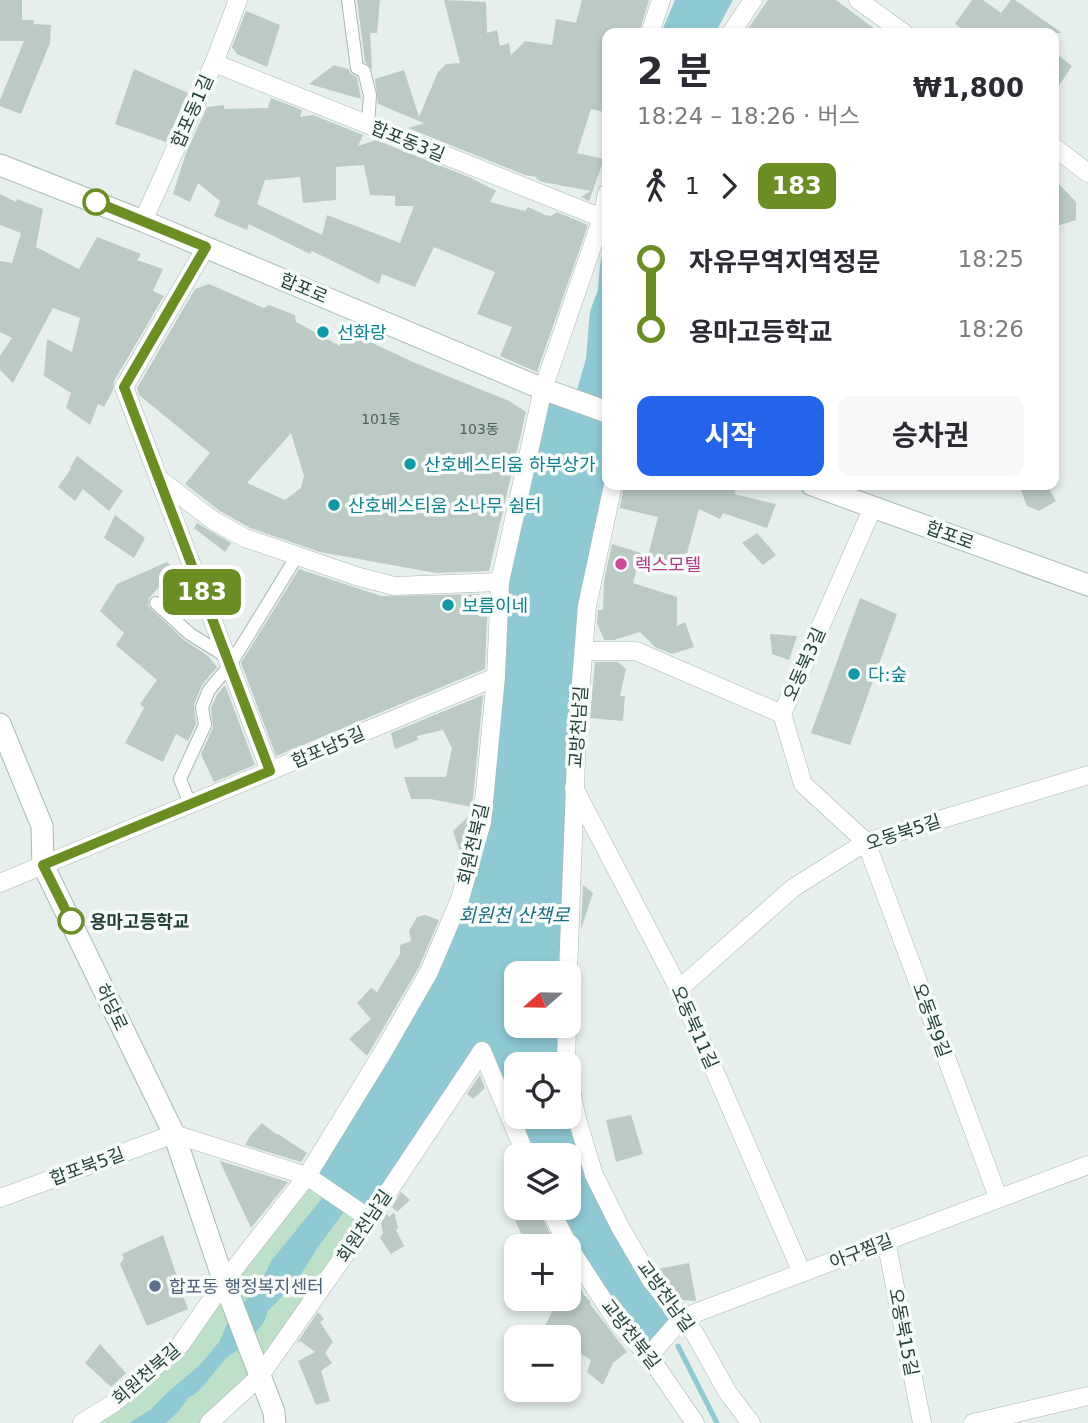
<!DOCTYPE html>
<html lang="ko">
<head>
<meta charset="utf-8">
<style>
	:root { --surface:#fff; --page:#f7f7f7; --text:#2b2b33; --muted:#7c7c81; --accent:#2563eb }
	body { margin:0; font-family:"DejaVu Sans","Noto Sans KR",sans-serif; background:var(--page); color:var(--text); height:100vh; display:flex; flex-direction:column; font-size:26px; white-space:nowrap }
	* { box-sizing:border-box; margin:0 }
	p { font-size:23px; color:var(--muted) }
	.icon { flex:none; width:38px; height:38px; fill:none; stroke:currentColor; stroke-width:2; stroke-linecap:round; stroke-linejoin:round }
	.map { position:relative; flex:1; overflow:hidden }
	.panel { position:absolute; left:602px; top:28px; width:457px; height:462px; display:flex; flex-direction:column; background:var(--surface); border-radius:14px; box-shadow:0 4px 10px #0003 }
	.panel>* { flex:none }
	.badge { padding:0 14px; border-radius:10px; font-size:24px; line-height:46px }
	.needle { width:46px; rotate:250deg }
	.fabs { position:absolute; left:504px; top:961px; display:grid; gap:14px }
	.fabs a { display:grid; place-items:center; width:77px; height:77px; border-radius:14px; background:var(--surface); box-shadow:0 4px 10px #0003; font-size:35px }
	.map>.badge { position:absolute; translate:-50% -50%; box-shadow:0 0 0 4px #fff }
	.legs { display:flex; align-items:center; gap:10px; height:77px; padding:0 35px; font-size:23px }
	.legs p { margin-inline-start:auto }
	.overview { display:flex; align-items:center; justify-content:space-between; height:119px; padding:0 35px }
	h1 { font-size:38px; font-weight:700; line-height:52px }
	.action { display:flex; gap:14px; margin-top:auto; padding:14px 35px }
	.action a { flex:1; height:80px; border-radius:14px; background:var(--accent); color:#fff; font-size:28px; font-weight:700; line-height:80px; text-align:center }
	.action a+a { background:var(--page); color:var(--text) }
	ul { padding:0 35px; list-style:none }
	li { display:flex; align-items:center; gap:24px; height:70px; font-size:26px }
	li i { display:grid; place-items:center; width:10px; height:100%; margin:0 9px; background:currentColor }
	li i::after { content:''; width:18px; height:18px; margin:-9px; border:5px solid; border-radius:50%; background:var(--surface) }
	li p { margin-inline-start:auto }
	li:first-child i { background:linear-gradient(#0000 50%,currentColor 0) }
	li:last-child i { background:linear-gradient(currentColor 50%,#0000 0) }
	.map>svg:first-child { display:block }
	.green { fill:#bfe0c8 }
	.water { fill:#8ec9d4 }
	.lines { fill:none; stroke-linecap:round; stroke-linejoin:round }
	.stream { stroke:#8ec9d4; stroke-width:5 }
	.building { fill:#bbcac4; fill-rule:evenodd }
	.pedestrian-casing { stroke:#a8b8b2; stroke-width:14 }
	.minor-casing { stroke:#a8b8b2; stroke-width:19 }
	.secondary-casing { stroke:#a4bbb3; stroke-width:23 }
	.pedestrian { stroke:#fff; stroke-width:12 }
	.minor { stroke:#fff; stroke-width:18 }
	.secondary { stroke:#fff; stroke-width:21 }
	.line-1-casing { stroke:#fff; stroke-width:16 }
	.line-1 { stroke:#6b8e23; stroke-width:10 }
	.stop-1-dot { fill:#fff; stroke:#6b8e23; stroke-width:3.5 }
	.culture-dot { fill:#0f9aa8; stroke:#f7fbf9; stroke-width:2.5 }
	.hotel-dot { fill:#d1479c; stroke:#f7fbf9; stroke-width:2.5 }
	.service-dot { fill:#5c6f8a; stroke:#f7fbf9; stroke-width:2.5 }
	.labels { text-anchor:middle; dominant-baseline:central; stroke-width:7; stroke-linejoin:round; paint-order:stroke }
	.number-label { font-size:14px; fill:#4a645c }
	.street-label { font-size:18px; fill:#24423a; stroke:#f7fbf9 }
	.culture-label { font-size:18px; fill:#0d838f; stroke:#f7fbf9; text-anchor:start }
	.hotel-label { font-size:18px; fill:#b23c85; stroke:#f7fbf9; text-anchor:start }
	.stop-label { font-size:18px; font-weight:bold; fill:#24423a; stroke:#f7fbf9; text-anchor:start }
	.service-label { font-size:18px; fill:#4e5e75; stroke:#f7fbf9; text-anchor:start }
	.water-label { font-size:19px; font-style:italic; fill:#1c6f80; stroke:#f7fbf9 }
</style>
</head>
<body>
<div class="map">
<svg width="1088" height="1423" viewBox="0 0 1088 1423">
	<rect width="100%" height="100%" fill="#e6efeb"/>
	<!-- green -->
	<path class="green" d="M307,1176L370,1219L259,1377L209,1423H82L181,1344Z"/>
	<!-- water -->
	<g class="water">
		<path d="M675,0H733L715,33H661Z"/>
		<path d="M607,236V380L602,400L607,412V485L587,606L568,973H516V1026H567L566,1064H516V1116H569L594,1175L682,1318L649,1356L550,1208H569V1155H526L482,1051L370,1219L349,1205L318,1247L297,1281L268,1311L264,1322L257,1331L238,1350L226,1358L204,1385L194,1395L189,1397L178,1412L166,1423H129L150,1410L168,1392L200,1365L219,1342L228,1322L262,1280L271,1261L328,1191L307,1176L423,986L482,822L500,582L543,389L574,400L586,359L590,311L598,290L600,265Z"/>
	</g>
	<g class="lines">
		<!-- stream -->
		<path class="stream" d="M678,1346L717,1423"/>
	</g>
	<!-- building -->
	<g class="building">
		<path d="M0,0H22V20H34V24L51,25L50,43L21,114L0,106V100L24,41H0Z"/>
		<path d="M357,0H380L377,33H370L372,69L365,62Z"/>
		<path d="M444,0L486,2L487,33L497,30L500,46L509,43L511,55L525,41L552,45L556,19L576,23L582,0H649L639,33H607V113L591,109L577,153L604,159L589,201L581,197L591,191L543,182L536,179L537,177L525,175L408,128L424,123L378,104L375,79L404,70L419,117L438,72L446,64L460,63Z"/>
		<path d="M768,0H836L880,33H745Z"/>
		<path d="M972,0H983L1001,13L1011,0H1015L1062,33H968L955,24Z"/>
		<path d="M246,11L280,25L267,67L237,54L232,47Z"/>
		<path d="M1054,52L1072,66L1054,93Z"/>
		<path d="M334,65L348,69L351,74L357,77L361,99L309,84Z"/>
		<path d="M134,69L188,93L166,142L115,124Z"/>
		<path d="M271,98L302,110L300,117L313,115L363,135L358,146L376,140L471,178L496,191L490,202L525,211L528,207L545,215L551,216L557,212L588,225L537,372L500,356L512,327L477,314L495,272L434,247L415,287L382,274L379,284L312,251L310,254L249,224L247,230L214,216L220,201L198,183L190,202L173,194L186,153L207,107L224,105V109L268,108ZM364,165L370,195L395,196V206H414L400,243L327,215L322,235L257,204L265,180L300,177L303,203L336,200V167Z"/>
		<path d="M1054,179L1076,202V220L1054,227Z"/>
		<path d="M0,194L16,202L17,199L43,209L36,247L79,269L97,237L141,254L137,260L163,269L153,291L164,296L114,381L113,390L104,407L98,404L90,425L66,408L71,393L44,376L47,339L72,352L80,318L53,308L13,383L0,370V356L12,338L0,332V261L12,263L21,233L0,225Z"/>
		<path d="M209,284L264,308L269,305L295,315L296,322L340,346L342,329L413,362L509,401L526,412L489,571L436,573L320,552L250,528L220,511L185,484L210,453L139,395L137,388L195,289ZM291,433L304,476L301,488L285,500L247,483Z"/>
		<path d="M77,456L123,491L109,511L83,489L75,501L58,487L71,469L70,468Z"/>
		<path d="M624,485H721L736,491L734,494L776,504L767,528L723,513L720,519L699,509L684,564L648,556L658,517L620,508Z"/>
		<path d="M1019,485H1047L1056,501L1039,511L1027,506Z"/>
		<path d="M115,515L145,538L134,558L104,538Z"/>
		<path d="M197,523L231,543L225,552L194,528Z"/>
		<path d="M757,533L776,555L763,565L742,543Z"/>
		<path d="M612,544L641,553L633,583L677,597V626L685,622L694,647L672,654L655,647L640,632L614,640H604L597,623L598,610H603L604,581Z"/>
		<path d="M167,562L175,570L149,598L148,606L184,640L208,656L217,667L202,685L194,704L196,724L188,741L176,734L163,762L125,743L144,708L140,704L157,680L116,645L124,633L100,611L117,584Z"/>
		<path d="M299,569L381,596L488,594L485,669L276,756L241,663Z"/>
		<path d="M860,598L897,614L850,745L811,733Z"/>
		<path d="M770,634L797,636L789,660L772,654Z"/>
		<path d="M595,662H618L626,669L620,696H625L623,721L590,718Z"/>
		<path d="M225,685L255,765L214,782L201,754L213,728L211,708L217,695Z"/>
		<path d="M483,695L472,807L430,799H411L404,777H446L452,748L443,730L417,736L418,740L395,749L391,733Z"/>
		<path d="M471,814V820L461,855L453,831Z"/>
		<path d="M583,885L593,893L581,929Z"/>
		<path d="M425,915L439,920L419,967L367,1056L349,1039L371,1019L357,1003L371,988L377,992L400,954V945L411,941L409,931L417,917Z"/>
		<path d="M480,1075L485,1088L473,1099L467,1094Z"/>
		<path d="M631,1115L643,1154L616,1162L606,1120Z"/>
		<path d="M262,1123L277,1135L278,1134L307,1153L301,1162L245,1145L250,1136Z"/>
		<path d="M220,1161L288,1182L251,1228L222,1166Z"/>
		<path d="M401,1192L410,1200L397,1212L392,1207Z"/>
		<path d="M510,1208H538L556,1246L525,1243Z"/>
		<path d="M394,1212L398,1228L396,1230L404,1246L391,1254L380,1238L383,1233L381,1223L387,1214L389,1217Z"/>
		<path d="M163,1235L188,1309L147,1326L120,1264L124,1258L122,1254Z"/>
		<path d="M689,1263L696,1300V1301L682,1300L658,1269Z"/>
		<path d="M569,1281L582,1290L583,1294L591,1302L590,1304L627,1352L613,1363L603,1385L587,1372L591,1360L569,1346V1337H554L543,1330L559,1298H569Z"/>
		<path d="M318,1312L324,1319L320,1322L333,1342L325,1353L332,1363L321,1371L330,1401L316,1405L298,1361L315,1352L300,1341L296,1344Z"/>
		<path d="M100,1344L126,1373L111,1387L85,1363Z"/>
	</g>
	<g class="lines">
		<defs>
			<g id="pedestrian">
				<path d="M348,0L357,68L364,71L370,95L368,125"/>
				<path d="M156,603L190,634L227,657"/>
				<path d="M190,804L180,779L205,725L202,707L209,690L230,665L297,556"/>
			</g>
			<g id="minor">
				<path d="M858,0L904,33"/>
				<path d="M650,33L661,0"/>
				<path d="M731,33L753,0"/>
				<path d="M214,63L602,218"/>
				<path d="M1054,147L1088,173"/>
				<path d="M143,221L214,63L238,0"/>
				<path d="M206,247L124,387L270,771"/>
				<path d="M159,479L214,521L245,538L356,576L394,586L500,582"/>
				<path d="M873,507L782,714L803,784L866,842L998,1197"/>
				<path d="M584,651H636L782,714"/>
				<path d="M574,788L679,989L802,1273"/>
				<path d="M0,883L496,677"/>
				<path d="M568,973L577,732L587,606L613,485"/>
				<path d="M679,989L793,888L866,842L1088,775"/>
				<path d="M482,1051L526,1155"/>
				<path d="M566,1064L567,1026"/>
				<path d="M569,1082L577,1119L594,1175L620,1227L651,1280L695,1334L728,1393L751,1423"/>
				<path d="M0,1198L174,1134L307,1176L370,1219"/>
				<path d="M549,1208L575,1257L618,1323L649,1356L695,1423"/>
				<path d="M886,1241L922,1423"/>
				<path d="M649,1356L682,1318L1088,1165"/>
				<path d="M82,1423L114,1403L181,1344L224,1282L307,1176L383,1052L429,972L460,899L482,822L496,677L500,582L543,389L602,218L607,193"/>
				<path d="M209,1423L259,1377L370,1219L482,1051"/>
				<path d="M973,1423L1088,1396"/>
			</g>
			<g id="secondary">
				<path d="M0,165L143,221L543,389L607,412"/>
				<path d="M812,485L1088,585"/>
				<path d="M0,724L42,826L43,865L174,1134L224,1282L274,1412L275,1423"/>
			</g>
		</defs>
		<!-- pedestrian casing -->
		<use href="#pedestrian" class="pedestrian-casing"/>
		<!-- minor casing -->
		<use href="#minor" class="minor-casing"/>
		<!-- secondary casing -->
		<use href="#secondary" class="secondary-casing"/>
		<!-- pedestrian -->
		<use href="#pedestrian" class="pedestrian"/>
		<!-- minor -->
		<use href="#minor" class="minor"/>
		<!-- secondary -->
		<use href="#secondary" class="secondary"/>
	</g>
	<g class="lines">
		<defs>
			<path id="line-1" d="M71,921L43,865L270,771L124,387L206,247L96,202"/>
		</defs>
		<!-- line-1 casing -->
		<use href="#line-1" class="line-1-casing"/>
		<!-- line-1 -->
		<use href="#line-1" class="line-1"/>
	</g>
	<!-- markers -->
	<g class="stop-1-dot">
		<circle cx="96" cy="202" r="12"/>
		<circle cx="71" cy="921" r="12"/>
	</g>
	<g class="culture-dot">
		<circle cx="323" cy="332" r="7"/>
		<circle cx="410" cy="464" r="7"/>
		<circle cx="334" cy="505" r="7"/>
		<circle cx="448" cy="605" r="7"/>
		<circle cx="854" cy="674" r="7"/>
	</g>
	<circle class="hotel-dot" cx="621" cy="564" r="7"/>
	<circle class="service-dot" cx="155" cy="1286" r="7"/>
	<g class="labels">
		<!-- number labels -->
		<g class="number-label">
			<text x="381" y="419">101동</text>
			<text x="479" y="429">103동</text>
		</g>
		<!-- street labels -->
		<g class="street-label">
			<text transform="translate(192 111) rotate(-66)">합포동1길</text>
			<text transform="translate(408 141) rotate(22)">합포동3길</text>
			<text transform="translate(304 288) rotate(23)">합포로</text>
			<text transform="translate(950 535) rotate(20)">합포로</text>
			<text transform="translate(804 664) rotate(-66)">오동북3길</text>
			<text transform="translate(578 727) rotate(-86)">교방천남길</text>
			<text transform="translate(328 747) rotate(-23)">합포남5길</text>
			<text transform="translate(903 832) rotate(-18)">오동북5길</text>
			<text transform="translate(473 844) rotate(-77)">회원천북길</text>
			<text transform="translate(112 1007) rotate(64)">허당로</text>
			<text transform="translate(932 1020) rotate(70)">오동북9길</text>
			<text transform="translate(695 1027) rotate(66)">오동북11길</text>
			<text transform="translate(87 1166) rotate(-20)">합포북5길</text>
			<text transform="translate(364 1226) rotate(-56)">회원천남길</text>
			<text transform="translate(861 1251) rotate(-21)">아구찜길</text>
			<text transform="translate(666 1296) rotate(54)">교방천남길</text>
			<text transform="translate(904 1332) rotate(79)">오동북15길</text>
			<text transform="translate(631 1334) rotate(52)">교방천북길</text>
			<text transform="translate(146 1374) rotate(-41)">회원천북길</text>
		</g>
		<!-- culture labels -->
		<g class="culture-label">
			<text x="337" y="332">선화랑</text>
			<text x="424" y="464">산호베스티움 하부상가</text>
			<text x="348" y="505">산호베스티움 소나무 쉼터</text>
			<text x="462" y="605">보름이네</text>
			<text x="868" y="674">다:숲</text>
		</g>
		<!-- hotel labels -->
		<g class="hotel-label">
			<text x="635" y="564">렉스모텔</text>
		</g>
		<!-- stop labels -->
		<g class="stop-label">
			<text x="90" y="921">용마고등학교</text>
		</g>
		<!-- service labels -->
		<g class="service-label">
			<text x="169" y="1286">합포동 행정복지센터</text>
		</g>
		<!-- water labels -->
		<g class="water-label">
			<text x="514" y="915">회원천 산책로</text>
		</g>
	</g>
</svg>
<div class="fabs">
<a><svg class="needle" viewBox="-14 -14 28 28"><path d="M0-13l5 13h-10z" fill="#e53935"/><path d="M0 13l5-13h-10z" fill="#7c7c81"/></svg></a>
<a><svg class="icon" aria-label="locate" viewBox="0 0 24 24"><circle cx="12" cy="12" r="6"/><path d="M12 2v4M12 18v4M2 12h4M18 12h4"/></svg></a>
<a><svg class="icon" aria-label="layers" viewBox="0 0 24 24"><path d="M12 4l9 5-9 5-9-5zM3 14l9 5 9-5"/></svg></a>
<a>+</a>
<a>−</a>
</div>
<b class="badge" style="left:202px;top:592px;background:#6b8e23;color:#fff">183</b>
<section class="panel">
<div class="overview"><div><h1>2 분</h1><p>18:24 – 18:26 · 버스</p></div><b>₩1,800</b></div>
<div class="legs"><svg class="icon" aria-label="walk" viewBox="0 0 24 24"><circle cx="13" cy="4" r="2"/><path d="M13 8l-2 6 4 7M11 14l-3 7M7 12l3-4h3l4 4"/></svg>1<svg class="icon" aria-label="forward" viewBox="0 0 24 24"><path d="M9 5l7 7-7 7"/></svg><b class="badge" style="background:#6b8e23;color:#fff">183</b></div>
<ul>
<li><i style="color:#6b8e23"></i><b>자유무역지역정문</b><p>18:25</p></li>
<li><i style="color:#6b8e23"></i><b>용마고등학교</b><p>18:26</p></li>
</ul>
<div class="action"><a>시작</a><a>승차권</a></div>
</section>
</div>
</body>
</html>
